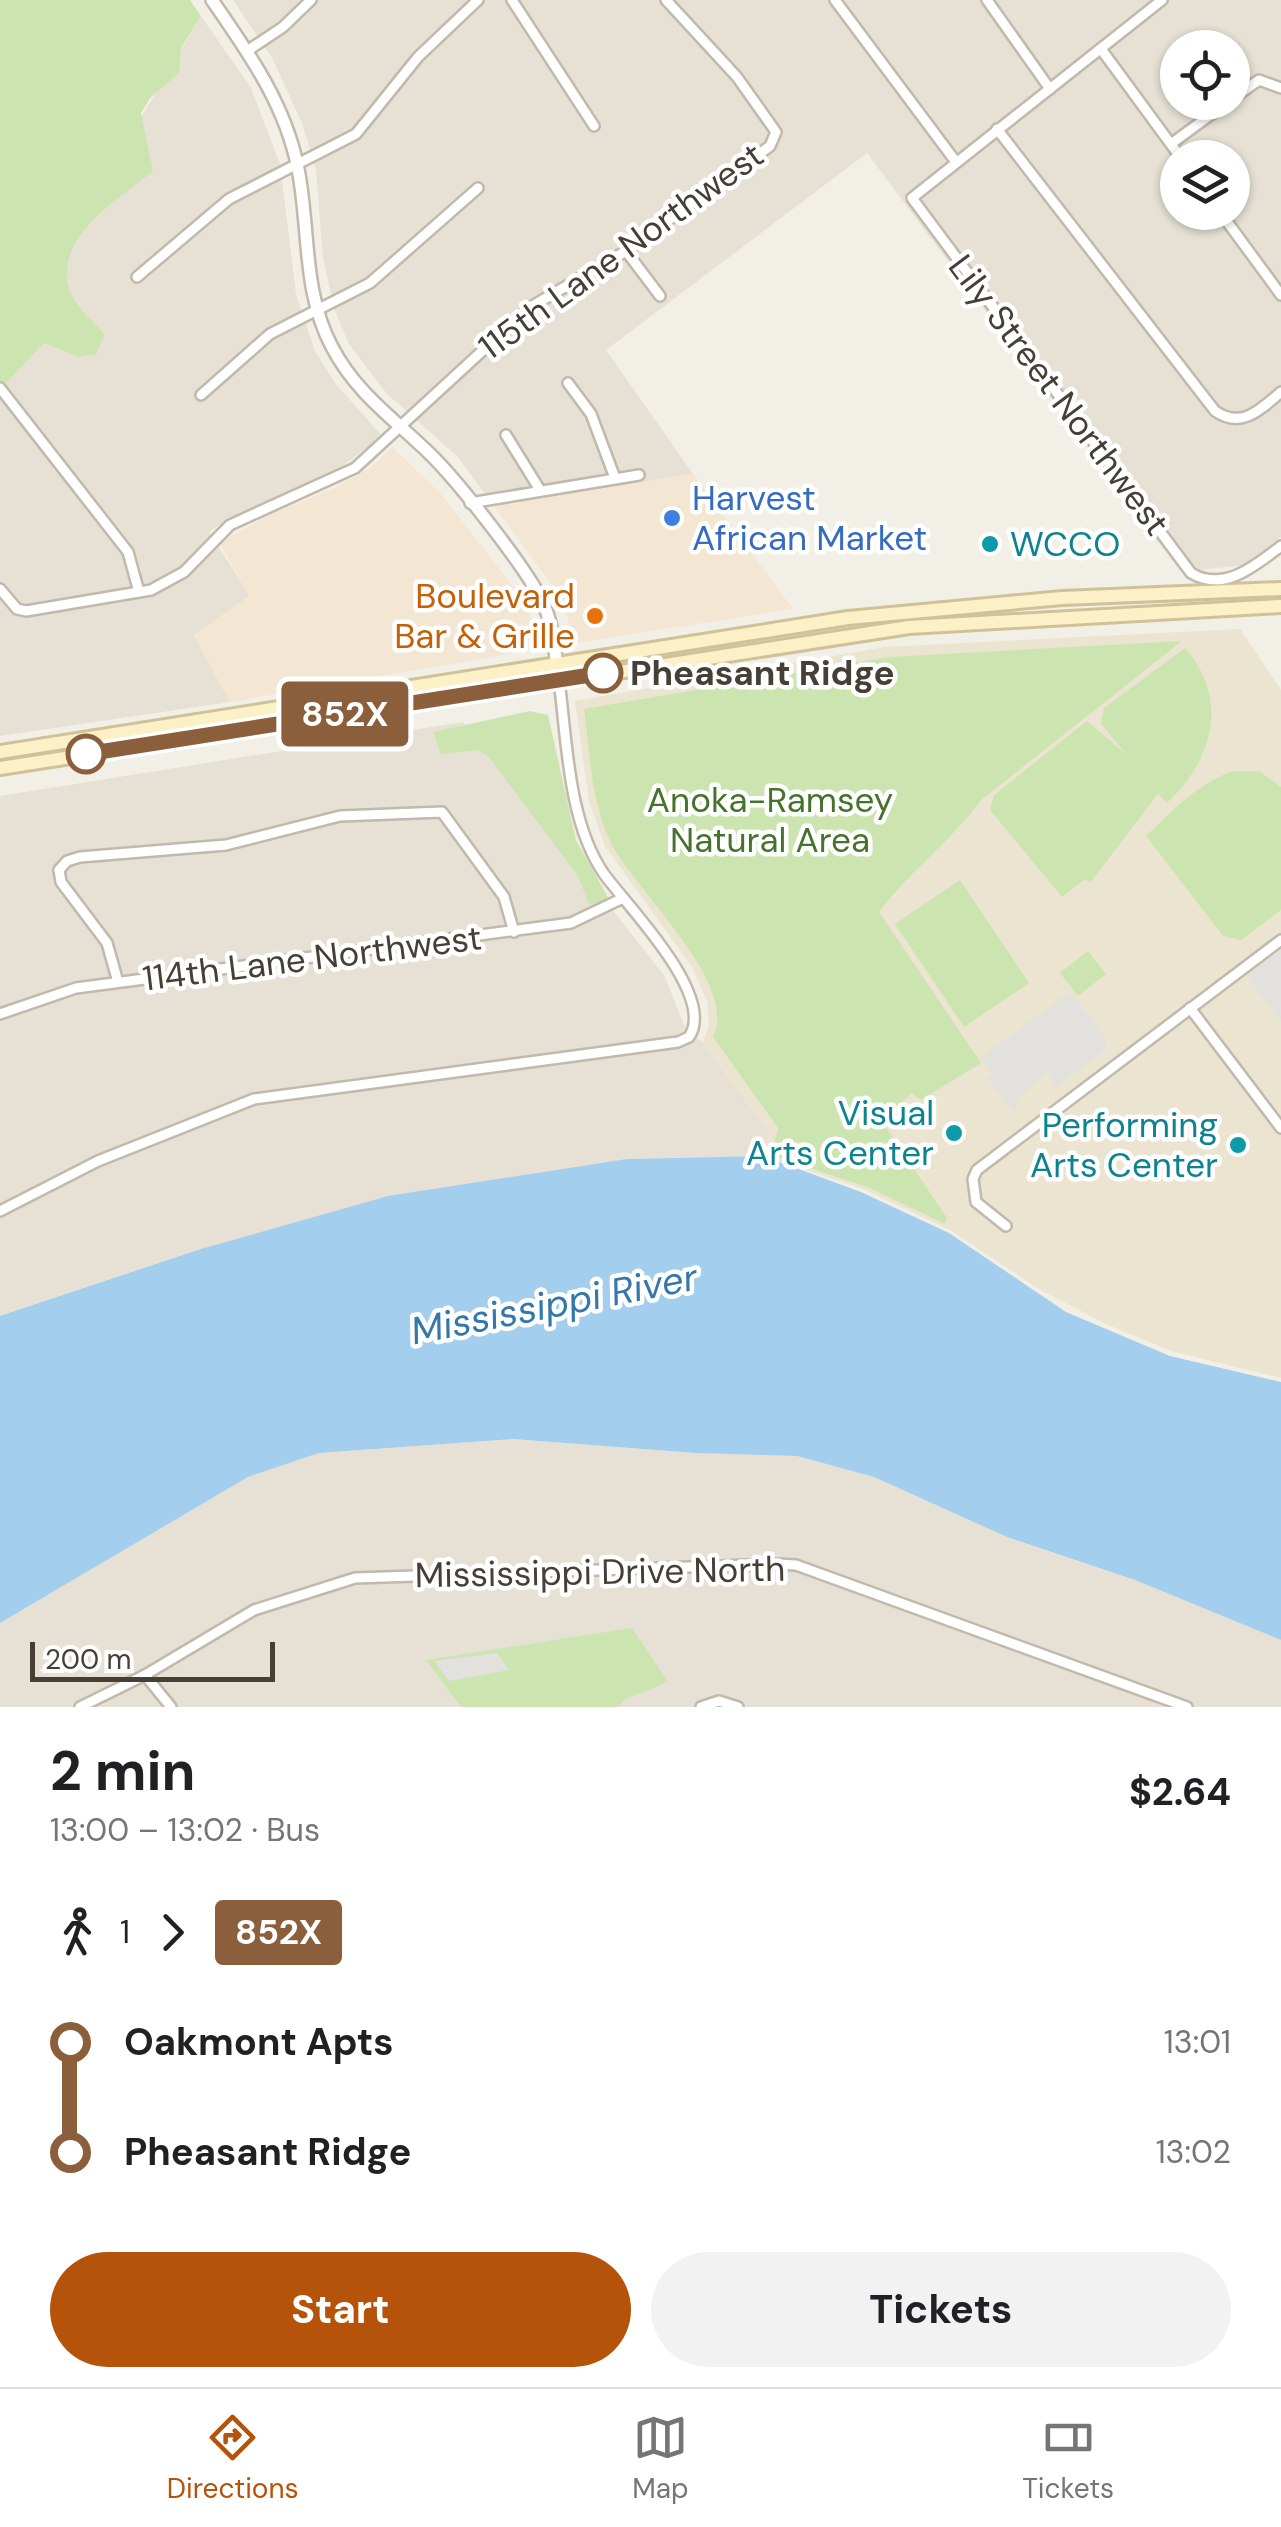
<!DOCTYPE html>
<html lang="en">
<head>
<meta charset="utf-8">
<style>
	:root { --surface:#fff; --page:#f2f2f2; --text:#202124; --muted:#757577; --line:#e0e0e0; --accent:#b45309 }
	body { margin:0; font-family:"DM Sans",sans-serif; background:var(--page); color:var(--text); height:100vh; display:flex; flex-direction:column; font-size:38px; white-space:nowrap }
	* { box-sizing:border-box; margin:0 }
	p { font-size:32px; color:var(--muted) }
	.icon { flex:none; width:55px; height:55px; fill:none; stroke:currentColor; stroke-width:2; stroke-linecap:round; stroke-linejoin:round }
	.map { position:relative; height:1707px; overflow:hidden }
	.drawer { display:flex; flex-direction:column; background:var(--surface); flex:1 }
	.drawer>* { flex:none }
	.badge { padding:0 20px; border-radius:8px; font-size:35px; line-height:65px }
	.controls { position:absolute; left:1160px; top:30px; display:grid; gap:20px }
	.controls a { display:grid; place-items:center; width:90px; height:90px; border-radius:50%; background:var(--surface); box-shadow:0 2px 8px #0004; font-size:50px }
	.scale { position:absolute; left:30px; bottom:25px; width:245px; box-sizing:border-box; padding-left:10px; border:5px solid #453f36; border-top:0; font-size:28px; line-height:35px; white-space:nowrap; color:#453f36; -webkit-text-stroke:8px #fff; paint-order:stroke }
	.map>.badge { position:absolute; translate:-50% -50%; box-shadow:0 0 0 5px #fff }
	.legs { display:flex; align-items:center; gap:15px; height:110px; padding:0 50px; font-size:32px }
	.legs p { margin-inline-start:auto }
	.overview { display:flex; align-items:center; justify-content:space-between; height:170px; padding:0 50px }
	h1 { font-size:55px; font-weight:700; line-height:75px }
	.primary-button { display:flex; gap:20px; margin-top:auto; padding:20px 50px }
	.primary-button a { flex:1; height:115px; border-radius:60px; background:var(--accent); color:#fff; font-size:40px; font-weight:700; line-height:115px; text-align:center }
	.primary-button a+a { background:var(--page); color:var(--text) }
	ul { padding:0 50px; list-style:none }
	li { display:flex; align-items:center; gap:35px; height:110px; font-size:38px }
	li i { display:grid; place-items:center; width:15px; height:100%; margin:0 12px; background:currentColor }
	li i::after { content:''; width:25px; height:25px; margin:-12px; border:8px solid; border-radius:50%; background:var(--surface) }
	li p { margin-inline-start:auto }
	li:first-child i { background:linear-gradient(#0000 50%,currentColor 0) }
	li:last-child i { background:linear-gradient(currentColor 50%,#0000 0) }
	.dock { display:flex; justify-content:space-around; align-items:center; height:140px; border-top:2px solid var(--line); background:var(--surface); font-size:28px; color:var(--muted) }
	.dock a { display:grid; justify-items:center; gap:5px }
	.dock .active { color:var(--accent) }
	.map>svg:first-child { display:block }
	.residential { fill:#e6e1d4; fill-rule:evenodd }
	.commercial { fill:#f3e6d2 }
	.education { fill:#ebe4d0 }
	.green { fill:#cce5b0 }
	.parking { fill:#e3e1de }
	.water { fill:#a4ceed }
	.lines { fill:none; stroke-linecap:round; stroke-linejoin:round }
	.minor-casing { stroke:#c0b9ac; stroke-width:14 }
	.tertiary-casing { stroke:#c0b9ac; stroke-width:16 }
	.secondary-casing { stroke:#d0c298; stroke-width:18 }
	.minor { stroke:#fff; stroke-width:9 }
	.tertiary { stroke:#fff; stroke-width:11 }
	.secondary { stroke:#fcf0c6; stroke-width:12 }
	.line-1-casing { stroke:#fff; stroke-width:22 }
	.line-1 { stroke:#8b5e3c; stroke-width:15 }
	.shop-dot { fill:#3f7fe0; stroke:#fff; stroke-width:4 }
	.culture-dot { fill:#0f9aa8; stroke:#fff; stroke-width:4 }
	.food-dot { fill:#e8710a; stroke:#fff; stroke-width:4 }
	.stop-1-dot { fill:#fff; stroke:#8b5e3c; stroke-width:5 }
	.labels { text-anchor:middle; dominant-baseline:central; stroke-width:9; stroke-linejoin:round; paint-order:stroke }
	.street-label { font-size:35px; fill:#453f36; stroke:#fff }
	.shop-label { font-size:35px; fill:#366cbe; stroke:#fff; text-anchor:start }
	.culture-label { font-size:35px; fill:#0d838f; stroke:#fff; text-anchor:end }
	.food-label { font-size:35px; fill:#c56008; stroke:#fff; text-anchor:end }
	.stop-label { font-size:35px; font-weight:bold; fill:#453f36; stroke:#fff; text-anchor:start }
	.park-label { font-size:35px; fill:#46732c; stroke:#fff }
	.water-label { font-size:38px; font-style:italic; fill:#3477ab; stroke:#fff }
</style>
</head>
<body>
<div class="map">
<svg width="1281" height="1707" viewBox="0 0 1281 1707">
	<rect width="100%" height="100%" fill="#f2efe6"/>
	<!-- residential -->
	<g class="residential">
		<path d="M233,0H1281V537L1244,565L1181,572L867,153L606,350L693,474L494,506L457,456L387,394L349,344L335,311L323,258L316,169L302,123L272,58ZM1178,48H1232V102H1178ZM1178,158H1232V212H1178Z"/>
		<path d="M201,16L251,88L280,164L296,294L315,351L335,383L382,436L333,473L226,520L209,532L250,596L194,635L230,702L0,736V384L68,242Z"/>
		<path d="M463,722L664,975L684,1025L703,1043L770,1133L763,1156L627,1159L0,1316V796Z"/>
		<path d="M513,1439L695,1453L797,1456L874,1477L1007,1537L1135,1580L1281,1640V1707H0V1623L248,1477L319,1453Z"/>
	</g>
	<!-- commercial -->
	<g class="commercial">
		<path d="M392,447L441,494L525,602L539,640L536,649L230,702L194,635L249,596L220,543L267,516L335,488L373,466Z"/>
		<path d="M693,474L793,609L575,643L562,598L494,506Z"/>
	</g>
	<!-- education -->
	<path class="education" d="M1240,629L1281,690V1378L1171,1351L1106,1324L1042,1291L950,1230L861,1188L763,1156L770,1133L703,1043L709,1024L707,1001L692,967L605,846L589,801L575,701L885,647Z"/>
	<!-- green -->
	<g class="green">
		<path d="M0,0H190L201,16L181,48L179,73L150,98L141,113L153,171C118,200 52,237 70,291C76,307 94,322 105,335L96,354L79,357L44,343L4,385L0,384Z"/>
		<path d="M1182,641L981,800C951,841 910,871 879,912L981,1063L921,1100L911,1093L883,1123L947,1218L945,1224L870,1188L771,1155L778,1128L713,1037C740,985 636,891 612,845C591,804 590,753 584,709L890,657Z"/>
		<path d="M1185,648C1230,699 1213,760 1167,803L1158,794L1090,883L1085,879L1062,897L990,810L994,795L1087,721L1126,754L1101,724L1104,708Z"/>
		<path d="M530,711L548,715L576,840L609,899L589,905L578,876L489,757L478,750L441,754L433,732Z"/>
		<path d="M1233,771H1259L1281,787V910L1241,940L1223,936L1146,836C1173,810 1197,784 1233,771Z"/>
		<path d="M960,880L1029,983L964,1027L895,924Z"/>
		<path d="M1088,951L1106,974L1078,996L1060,973Z"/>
		<path d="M632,1628L668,1682L625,1699L618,1707H461L426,1660Z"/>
	</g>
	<!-- parking -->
	<g class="parking">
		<path d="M1281,950V1022L1246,976Z"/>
		<path d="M1064,996H1074L1106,1040L1105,1050L1056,1087L1048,1070L1021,1096L1014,1112L987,1078L992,1073L981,1058Z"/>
		<path d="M497,1653L509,1670L449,1681L434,1661Z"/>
	</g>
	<!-- water -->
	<path class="water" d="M763,1156L861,1192L949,1233L1066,1312L1170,1356L1281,1382V1640L1135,1580L1007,1537L874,1477L797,1456L695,1453L513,1439L319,1453L248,1477L0,1623V1316L201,1249L388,1196L627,1159Z"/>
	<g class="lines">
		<defs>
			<g id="minor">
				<path d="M512,0L594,126"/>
				<path d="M835,0L956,162"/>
				<path d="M987,0L1050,89"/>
				<path d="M1162,0L912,198L1191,573C1224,593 1256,565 1281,546"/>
				<path d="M1101,49L1181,158"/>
				<path d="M247,51L283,27L311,0"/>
				<path d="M1232,99L1259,80L1281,88"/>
				<path d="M997,129L1215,411C1241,429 1259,411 1281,392"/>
				<path d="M1171,144L1228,102"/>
				<path d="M1220,212L1281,295"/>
				<path d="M626,251L660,296"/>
				<path d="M137,277L229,199L356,134L418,57L478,0"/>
				<path d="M568,383L591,414L615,478"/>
				<path d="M0,388L128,552L139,592"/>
				<path d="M201,395L270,334L370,283L478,188"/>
				<path d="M506,435L540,490"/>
				<path d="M470,503L639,475"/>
				<path d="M0,589L17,609L26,611L151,590L184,572L230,525L355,468L529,308L626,251L770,146L776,132L737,77L666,0"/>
				<path d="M59,870L67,861L80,857L226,845L340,816L442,812L504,897L514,932"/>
				<path d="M59,870L61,882L107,943L118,982"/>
				<path d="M1190,1008L1281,1128"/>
				<path d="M0,1014L76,988L571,923L623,898"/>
				<path d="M0,1211L98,1161L254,1099L678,1042L689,1037C717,996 628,907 604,874C568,822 567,741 559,680"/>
				<path d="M1006,1226L976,1202L973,1179L977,1170L1281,940"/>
				<path d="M145,1675L171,1707"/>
				<path d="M80,1707L145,1675L254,1610L355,1578L777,1564L796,1565L1187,1707"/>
				<path d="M701,1707L719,1701L738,1707"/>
			</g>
			<path id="tertiary" d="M212,0C248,52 286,105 298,169C310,229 302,291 332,347C356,393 393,418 429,453C457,480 529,571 544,605C554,628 555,655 559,680"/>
			<g id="secondary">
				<path d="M0,752L848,618L1062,598L1281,589"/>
				<path d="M0,768L909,627L1281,606"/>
			</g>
		</defs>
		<!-- minor casing -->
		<use href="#minor" class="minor-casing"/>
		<!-- tertiary casing -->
		<use href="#tertiary" class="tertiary-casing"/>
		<!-- secondary casing -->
		<use href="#secondary" class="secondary-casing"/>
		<!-- minor -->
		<use href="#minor" class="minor"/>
		<!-- tertiary -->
		<use href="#tertiary" class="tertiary"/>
		<!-- secondary -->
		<use href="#secondary" class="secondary"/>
	</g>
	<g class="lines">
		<defs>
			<path id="line-1" d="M86,754L603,673"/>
		</defs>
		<!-- line-1 casing -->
		<use href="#line-1" class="line-1-casing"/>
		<!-- line-1 -->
		<use href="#line-1" class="line-1"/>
	</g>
	<!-- markers -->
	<circle class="shop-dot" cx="672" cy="518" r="10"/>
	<g class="culture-dot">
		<circle cx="990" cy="544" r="10"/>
		<circle cx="954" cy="1133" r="10"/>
		<circle cx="1238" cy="1145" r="10"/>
	</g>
	<circle class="food-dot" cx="595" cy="616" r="10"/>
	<g class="stop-1-dot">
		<circle cx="603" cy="673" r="18"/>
		<circle cx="86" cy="754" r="18"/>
	</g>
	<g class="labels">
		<!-- street labels -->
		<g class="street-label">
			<text transform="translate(621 251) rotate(-36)">115th Lane Northwest</text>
			<text transform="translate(1059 395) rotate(53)">Lily Street Northwest</text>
			<text transform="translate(312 958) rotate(-7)">114th Lane Northwest</text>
			<text transform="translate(600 1572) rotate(-1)">Mississippi Drive North</text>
		</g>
		<!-- shop labels -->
		<g class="shop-label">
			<text x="692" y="498">Harvest<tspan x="692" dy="40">African Market</tspan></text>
		</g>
		<!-- culture labels -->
		<g class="culture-label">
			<text x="1010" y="544" text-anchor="start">WCCO</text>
			<text x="934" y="1113">Visual<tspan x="934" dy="40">Arts Center</tspan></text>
			<text x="1218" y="1125">Performing<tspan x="1218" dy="40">Arts Center</tspan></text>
		</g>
		<!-- food labels -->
		<g class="food-label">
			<text x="575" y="596">Boulevard<tspan x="575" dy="40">Bar &amp; Grille</tspan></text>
		</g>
		<!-- stop labels -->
		<g class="stop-label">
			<text x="630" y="673">Pheasant Ridge</text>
		</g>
		<!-- park labels -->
		<g class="park-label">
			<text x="770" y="800">Anoka-Ramsey<tspan x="770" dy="40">Natural Area</tspan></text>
		</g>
		<!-- water labels -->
		<g class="water-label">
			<text transform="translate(554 1304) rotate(-11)">Mississippi River</text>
		</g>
	</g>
</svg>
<div class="controls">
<a><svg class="icon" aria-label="locate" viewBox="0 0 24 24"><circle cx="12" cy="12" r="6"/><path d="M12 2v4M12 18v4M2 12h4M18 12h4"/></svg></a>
<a><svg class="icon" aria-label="layers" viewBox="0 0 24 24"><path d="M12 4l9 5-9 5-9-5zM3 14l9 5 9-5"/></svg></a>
</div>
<div class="scale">200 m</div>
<b class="badge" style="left:345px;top:714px;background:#8b5e3c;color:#fff">852X</b>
</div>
<section class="drawer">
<div class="overview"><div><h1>2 min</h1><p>13:00 – 13:02 · Bus</p></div><b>$2.64</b></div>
<div class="legs"><svg class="icon" aria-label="walk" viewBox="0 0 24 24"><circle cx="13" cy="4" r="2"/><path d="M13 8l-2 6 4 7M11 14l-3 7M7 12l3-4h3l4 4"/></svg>1<svg class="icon" aria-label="forward" viewBox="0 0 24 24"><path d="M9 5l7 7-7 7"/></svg><b class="badge" style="background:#8b5e3c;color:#fff">852X</b></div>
<ul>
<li><i style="color:#8b5e3c"></i><b>Oakmont Apts</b><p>13:01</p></li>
<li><i style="color:#8b5e3c"></i><b>Pheasant Ridge</b><p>13:02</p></li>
</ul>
<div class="primary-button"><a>Start</a><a>Tickets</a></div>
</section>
<nav class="dock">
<a class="active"><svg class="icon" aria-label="directions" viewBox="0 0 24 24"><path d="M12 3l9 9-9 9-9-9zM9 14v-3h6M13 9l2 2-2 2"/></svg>Directions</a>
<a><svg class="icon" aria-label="map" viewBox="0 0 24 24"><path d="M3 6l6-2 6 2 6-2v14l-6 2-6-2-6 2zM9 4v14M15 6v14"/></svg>Map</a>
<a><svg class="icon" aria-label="tickets" viewBox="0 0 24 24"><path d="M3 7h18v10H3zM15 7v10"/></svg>Tickets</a>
</nav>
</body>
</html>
